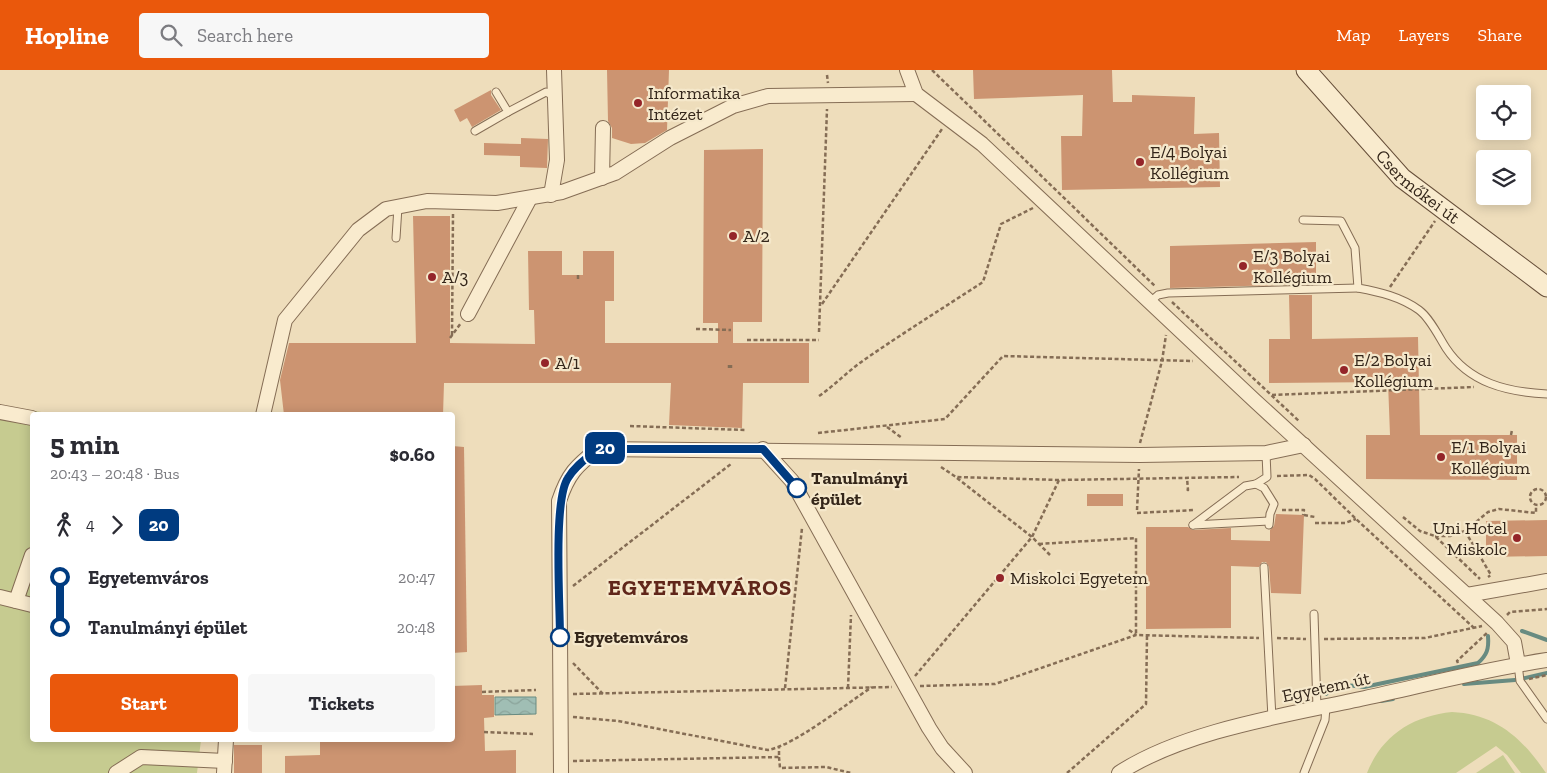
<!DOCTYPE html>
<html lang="en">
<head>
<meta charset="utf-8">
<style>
	:root { --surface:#fff; --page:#f7f7f7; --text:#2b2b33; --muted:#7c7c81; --accent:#ea580c }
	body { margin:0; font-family:"Zilla Slab",serif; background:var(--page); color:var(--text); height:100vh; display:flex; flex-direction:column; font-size:19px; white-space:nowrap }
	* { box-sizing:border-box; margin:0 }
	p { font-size:16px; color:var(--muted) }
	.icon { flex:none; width:28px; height:28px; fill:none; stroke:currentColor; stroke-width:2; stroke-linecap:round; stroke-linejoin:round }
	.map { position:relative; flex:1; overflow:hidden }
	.drawer { position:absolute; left:30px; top:342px; width:425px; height:330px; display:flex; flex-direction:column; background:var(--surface); border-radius:5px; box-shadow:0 2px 12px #0003 }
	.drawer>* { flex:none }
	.badge { padding:0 10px; border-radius:8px; font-size:18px; line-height:32px }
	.controls { position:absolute; left:1476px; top:15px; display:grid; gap:10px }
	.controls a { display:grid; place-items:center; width:55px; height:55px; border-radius:5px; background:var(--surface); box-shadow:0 2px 12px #0003; font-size:25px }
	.map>.badge { position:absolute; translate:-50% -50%; box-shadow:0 0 0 2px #fff }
	.legs { display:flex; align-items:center; gap:8px; height:55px; padding:0 20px; font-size:16px }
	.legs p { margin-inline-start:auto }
	.headline { display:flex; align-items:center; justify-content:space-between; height:85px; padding:0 20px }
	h1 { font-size:28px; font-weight:700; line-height:38px }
	.cta { display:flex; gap:10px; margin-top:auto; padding:10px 20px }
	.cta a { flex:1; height:58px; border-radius:5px; background:var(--accent); color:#fff; font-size:20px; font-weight:700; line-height:58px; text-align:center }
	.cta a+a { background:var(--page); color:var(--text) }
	ul { padding:0 20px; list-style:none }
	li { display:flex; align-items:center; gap:18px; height:50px; font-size:19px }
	li i { display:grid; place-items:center; width:8px; height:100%; margin:0 6px; background:currentColor }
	li i::after { content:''; width:12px; height:12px; margin:-6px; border:4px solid; border-radius:50%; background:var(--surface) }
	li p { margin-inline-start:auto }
	li:first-child i { background:linear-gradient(#0000 50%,currentColor 0) }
	li:last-child i { background:linear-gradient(currentColor 50%,#0000 0) }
	header { display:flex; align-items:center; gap:30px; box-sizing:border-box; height:70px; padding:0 25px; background:var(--accent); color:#fff }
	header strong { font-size:24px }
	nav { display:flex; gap:28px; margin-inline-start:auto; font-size:18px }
	.search { width:350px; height:45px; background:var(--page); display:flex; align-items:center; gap:12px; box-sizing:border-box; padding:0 18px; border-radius:5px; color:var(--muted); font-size:19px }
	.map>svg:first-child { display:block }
	.garden { fill:#c6cb90 }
	.water { fill:url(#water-waves); stroke:#688b81 }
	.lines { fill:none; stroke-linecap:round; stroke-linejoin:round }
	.stream { stroke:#688b81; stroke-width:4 }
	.building { fill:#cc9471 }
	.lane-casing { stroke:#856d55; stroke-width:9 }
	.street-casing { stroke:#856d55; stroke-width:16 }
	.secondary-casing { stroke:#664e39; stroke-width:21 }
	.path { stroke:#856d55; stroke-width:2.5; stroke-dasharray:4 2.5; stroke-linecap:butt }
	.lane { stroke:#f9ebce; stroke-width:7 }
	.street { stroke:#f9ebce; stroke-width:14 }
	.secondary { stroke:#f9ebce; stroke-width:19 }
	.line-1-casing { stroke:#fff; stroke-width:11 }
	.line-1 { stroke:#003b80; stroke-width:8 }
	.poi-dot { fill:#942529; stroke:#f5e8cb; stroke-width:2 }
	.stop-1-dot { fill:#fff; stroke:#003b80; stroke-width:2.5 }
	.labels { text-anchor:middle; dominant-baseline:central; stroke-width:4.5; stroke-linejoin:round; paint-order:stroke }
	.poi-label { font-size:18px; fill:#34261a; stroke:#f5e8cb; text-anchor:start }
	.street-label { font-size:18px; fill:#34261a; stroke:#f5e8cb }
	.stop-label { font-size:18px; font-weight:bold; fill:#34261a; stroke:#f5e8cb; text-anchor:start }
	.district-label { font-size:22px; font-weight:bold; letter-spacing:1px; fill:#60261a; stroke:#f5e8cb }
</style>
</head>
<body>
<header>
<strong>Hopline</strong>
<div class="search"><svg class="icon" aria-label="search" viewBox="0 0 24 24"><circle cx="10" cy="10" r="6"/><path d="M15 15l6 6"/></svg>Search here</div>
<nav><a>Map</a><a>Layers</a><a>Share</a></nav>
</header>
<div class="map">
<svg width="1547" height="703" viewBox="0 0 1547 703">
	<defs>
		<pattern id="water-waves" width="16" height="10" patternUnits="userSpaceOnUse" patternTransform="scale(1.25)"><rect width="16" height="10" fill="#a0beb4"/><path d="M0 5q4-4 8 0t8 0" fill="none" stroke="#8aa39a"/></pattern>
	</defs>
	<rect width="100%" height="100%" fill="#edb"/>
	<!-- garden -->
	<g class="garden">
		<path d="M0,335L59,345H32V670H201L197,703H0Z"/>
		<path d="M1452,642C1496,644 1522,668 1546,703H1521L1507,685L1496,676L1456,703H1367C1382,665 1413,646 1452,642Z"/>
		<path d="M1503,685L1515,703H1476Z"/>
	</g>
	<!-- water -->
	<path class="water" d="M495,627H536V644L495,645Z"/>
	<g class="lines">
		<!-- stream -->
		<g class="stream">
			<path d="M1522,561L1547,570"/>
			<path d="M1521,609L1547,603"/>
			<path d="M1464,614L1515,610"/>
			<path d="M1326,624L1337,614L1364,617L1478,593C1487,585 1489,579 1488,566"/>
			<path d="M1381,631L1393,629"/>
		</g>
	</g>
	<!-- building -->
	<g class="building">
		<path d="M607,0H669L667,60L645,73L631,74L612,68V58L608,51Z"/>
		<path d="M973,0H1112L1113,32H1132V25L1195,27L1194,64L1219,63L1220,117L1062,120L1061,66H1082L1083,25L974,29Z"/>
		<path d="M491,20V25L501,40L472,57L467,48L460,52L454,40Z"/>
		<path d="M521,68L548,69L547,98L520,97V86L484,85V73L521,74Z"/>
		<path d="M763,79L762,252H733V273H809V313H743L742,358L669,355L671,313H444L443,345H284L280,310L289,273H416L413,146H450V273L535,274L534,240H529L528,181H562V205H583V181H614V231H605V273H718V253H703L704,80Z"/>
		<path d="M1316,172V214L1170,218V176Z"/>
		<path d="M1289,225H1312V269L1418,267L1420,365H1517V410L1366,409V365H1390L1388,312L1269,313V269H1290Z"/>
		<path d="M452,376L464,377L467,582L452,583Z"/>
		<rect x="1087" y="424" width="36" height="12"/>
		<path d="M1276,444L1304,445L1301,524L1271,523L1269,497L1266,492H1262L1259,497L1231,496V558L1146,559V457H1188L1193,460L1231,458V470L1270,471V460L1274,456Z"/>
		<path d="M1547,450V486L1486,487V451Z"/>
		<path d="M482,615V625H494V647L484,648L485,681L516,680V703H285V686L320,685V670H452V616Z"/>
		<rect x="234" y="675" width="28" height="28"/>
	</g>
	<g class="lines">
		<defs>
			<g id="lane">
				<path d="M508,42L546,22L554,26"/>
				<path d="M475,61L508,42L496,22"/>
				<path d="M1303,150L1341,151L1355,178L1358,218C1380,222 1401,227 1419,240C1430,248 1439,267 1446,278C1469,313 1507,322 1547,324"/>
				<path d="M396,168L398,137"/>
				<path d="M1149,233L1158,225L1168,223L1358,218"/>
				<path d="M1256,414L1264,418L1274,434L1270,444L1269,455"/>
				<path d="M1193,455L1245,416L1256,414L1267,407L1266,383"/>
				<path d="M1193,455L1269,451"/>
				<path d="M1264,497L1272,648"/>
				<path d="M1314,544L1317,638"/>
				<path d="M1518,594L1520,611L1547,649"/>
				<path d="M1304,703L1325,650L1326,637"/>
			</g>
			<g id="street">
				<path d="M907,0L916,24L982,74L1254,330L1497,553L1514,572L1518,594"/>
				<path d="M602,108L603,58"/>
				<path d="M551,125L557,90L554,0"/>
				<path d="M468,244L530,128"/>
				<path d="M0,342L32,348"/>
				<path d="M263,345L285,250L358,160L386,139L427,131L497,133L562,122L615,103L670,68L733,36L768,26L916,24"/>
				<path d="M763,379L792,411L929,658L942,678L965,703"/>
				<path d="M1467,525L1547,511"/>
				<path d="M0,527L32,535"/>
				<path d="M16,531L32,485"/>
				<path d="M116,703L141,687L225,691"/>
				<path d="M224,703L226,670"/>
				<path d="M561,703L559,431C568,404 576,396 598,379L1140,385L1266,383L1304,375"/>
				<path d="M1119,703C1185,660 1288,645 1365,628C1425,615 1486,599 1547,590"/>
			</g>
			<g id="secondary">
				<path id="s1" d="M1306,0L1402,108L1547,217"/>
			</g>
		</defs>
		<!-- lane casing -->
		<use href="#lane" class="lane-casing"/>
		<!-- street casing -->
		<use href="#street" class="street-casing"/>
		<!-- secondary casing -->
		<use href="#secondary" class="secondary-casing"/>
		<!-- path -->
		<g class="path">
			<path d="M932,0L1156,217"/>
			<path d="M827,5L828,13"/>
			<path d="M578,205V211"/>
			<path d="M1390,217L1435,151"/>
			<path d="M1172,232L1300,352"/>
			<path d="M822,234L942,59"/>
			<path d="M696,259L731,260"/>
			<path d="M819,262L827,39"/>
			<path d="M452,265L453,144"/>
			<path d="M450,268L461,253"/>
			<path d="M747,270H819"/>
			<path d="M729,295V298"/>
			<path d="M731,295V298"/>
			<path d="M1272,325L1474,317"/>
			<path d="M819,326C835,315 848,301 864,290C903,263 943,238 983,212L1001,154L1033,138"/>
			<path d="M630,356L745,360"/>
			<path d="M887,357L902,368"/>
			<path d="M818,363L945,349L1003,286L1193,291"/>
			<path d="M1511,365L1512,360"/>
			<path d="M1140,373L1162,291L1166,265"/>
			<path d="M941,397L956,407L1059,410L1239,407"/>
			<path d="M1277,406L1309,405L1315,409L1356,449L1474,558"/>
			<path d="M957,408L1032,467L1050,485"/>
			<circle cx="1538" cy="427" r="8"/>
			<path d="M1187,419L1188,420L1187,408"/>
			<path d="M1137,440L1139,399"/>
			<path d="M1282,440H1304L1303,445"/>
			<path d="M1137,443L1195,440"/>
			<path d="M1304,445L1315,447"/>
			<path d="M1403,447L1420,461L1435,466L1480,509"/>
			<path d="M1315,453H1345L1356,449"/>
			<path d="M1465,461L1491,505L1488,507"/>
			<path d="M1435,466H1450L1465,461L1488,442L1499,439L1536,443V435"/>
			<path d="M1039,474L1136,468V565"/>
			<path d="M573,516L731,394"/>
			<path d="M1507,545L1510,542L1547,539"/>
			<path d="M1129,560L1136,565"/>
			<path d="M1277,568L1306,569"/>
			<path d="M1324,569L1425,568L1482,556"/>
			<path d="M573,593L603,624"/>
			<path d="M1458,593L1457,591L1488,562"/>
			<path d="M915,606L1032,467L1059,410"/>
			<path d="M1529,609L1547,605"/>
			<path d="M920,616L995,614L1136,565L1259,568"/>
			<path d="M785,618L802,458"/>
			<path d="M848,618L851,545"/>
			<path d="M482,622L536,620"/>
			<path d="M573,624L892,617"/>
			<path d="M573,647L618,651L768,680C795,675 846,634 872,617"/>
			<path d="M484,662L533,664"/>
			<path d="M779,687L780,698L826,697L851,703"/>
			<path d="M573,691L779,687V677"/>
			<path d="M1067,703L1146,634L1147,566"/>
		</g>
		<!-- lane -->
		<use href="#lane" class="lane"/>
		<!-- street -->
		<use href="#street" class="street"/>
		<!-- secondary -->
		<use href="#secondary" class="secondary"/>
	</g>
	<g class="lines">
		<defs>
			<path id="line-1" d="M560,567C560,535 553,430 568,408C575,396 587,388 598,379H763L797,418"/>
		</defs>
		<!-- line-1 casing -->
		<use href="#line-1" class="line-1-casing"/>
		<!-- line-1 -->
		<use href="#line-1" class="line-1"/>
	</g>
	<!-- markers -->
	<g class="poi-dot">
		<circle cx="638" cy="33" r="5"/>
		<circle cx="1140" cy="92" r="5"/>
		<circle cx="733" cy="166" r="5"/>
		<circle cx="1243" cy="196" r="5"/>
		<circle cx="432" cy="207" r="5"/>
		<circle cx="545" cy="293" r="5"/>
		<circle cx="1344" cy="300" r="5"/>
		<circle cx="1441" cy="387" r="5"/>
		<circle cx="1517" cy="468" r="5"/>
		<circle cx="1000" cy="508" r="5"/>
	</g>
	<g class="stop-1-dot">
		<circle cx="797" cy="418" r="9"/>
		<circle cx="560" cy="567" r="9"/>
	</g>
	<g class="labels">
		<!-- poi labels -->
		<g class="poi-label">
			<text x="648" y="23">Informatika<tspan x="648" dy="21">Intézet</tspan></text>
			<text x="1150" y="82">E/4 Bolyai<tspan x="1150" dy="21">Kollégium</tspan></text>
			<text x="743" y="166">A/2</text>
			<text x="1253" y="186">E/3 Bolyai<tspan x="1253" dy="21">Kollégium</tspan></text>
			<text x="442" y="207">A/3</text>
			<text x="1354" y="290">E/2 Bolyai<tspan x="1354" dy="21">Kollégium</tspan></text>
			<text x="555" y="293">A/1</text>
			<text x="1451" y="377">E/1 Bolyai<tspan x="1451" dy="21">Kollégium</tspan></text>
			<text x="1507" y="458" text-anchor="end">Uni Hotel<tspan x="1507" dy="21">Miskolc</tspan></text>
			<text x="1010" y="508">Miskolci Egyetem</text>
		</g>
		<!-- street labels -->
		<g class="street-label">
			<text stroke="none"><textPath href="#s1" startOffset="162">Csermőkei út</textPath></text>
			<text transform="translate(1326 617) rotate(-12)">Egyetem út</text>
		</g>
		<!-- stop labels -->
		<g class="stop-label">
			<text x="811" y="408">Tanulmányi<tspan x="811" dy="21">épület</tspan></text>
			<text x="574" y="567">Egyetemváros</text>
		</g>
		<!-- district labels -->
		<g class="district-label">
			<text x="700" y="517">EGYETEMVÁROS</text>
		</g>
	</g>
</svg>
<div class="controls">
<a><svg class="icon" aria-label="locate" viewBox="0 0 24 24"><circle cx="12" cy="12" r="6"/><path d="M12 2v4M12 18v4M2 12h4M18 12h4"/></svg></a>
<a><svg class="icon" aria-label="layers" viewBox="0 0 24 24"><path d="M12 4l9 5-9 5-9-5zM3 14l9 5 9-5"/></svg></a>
</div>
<b class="badge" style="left:605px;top:378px;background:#003b80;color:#fff">20</b>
<section class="drawer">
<div class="headline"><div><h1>5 min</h1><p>20:43 – 20:48 · Bus</p></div><b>$0.60</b></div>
<div class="legs"><svg class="icon" aria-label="walk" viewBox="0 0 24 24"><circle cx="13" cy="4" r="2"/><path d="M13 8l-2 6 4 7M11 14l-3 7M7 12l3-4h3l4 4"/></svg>4<svg class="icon" aria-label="forward" viewBox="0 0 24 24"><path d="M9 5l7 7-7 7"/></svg><b class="badge" style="background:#003b80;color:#fff">20</b></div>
<ul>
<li><i style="color:#003b80"></i><b>Egyetemváros</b><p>20:47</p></li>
<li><i style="color:#003b80"></i><b>Tanulmányi épület</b><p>20:48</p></li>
</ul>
<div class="cta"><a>Start</a><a>Tickets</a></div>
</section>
</div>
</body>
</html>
